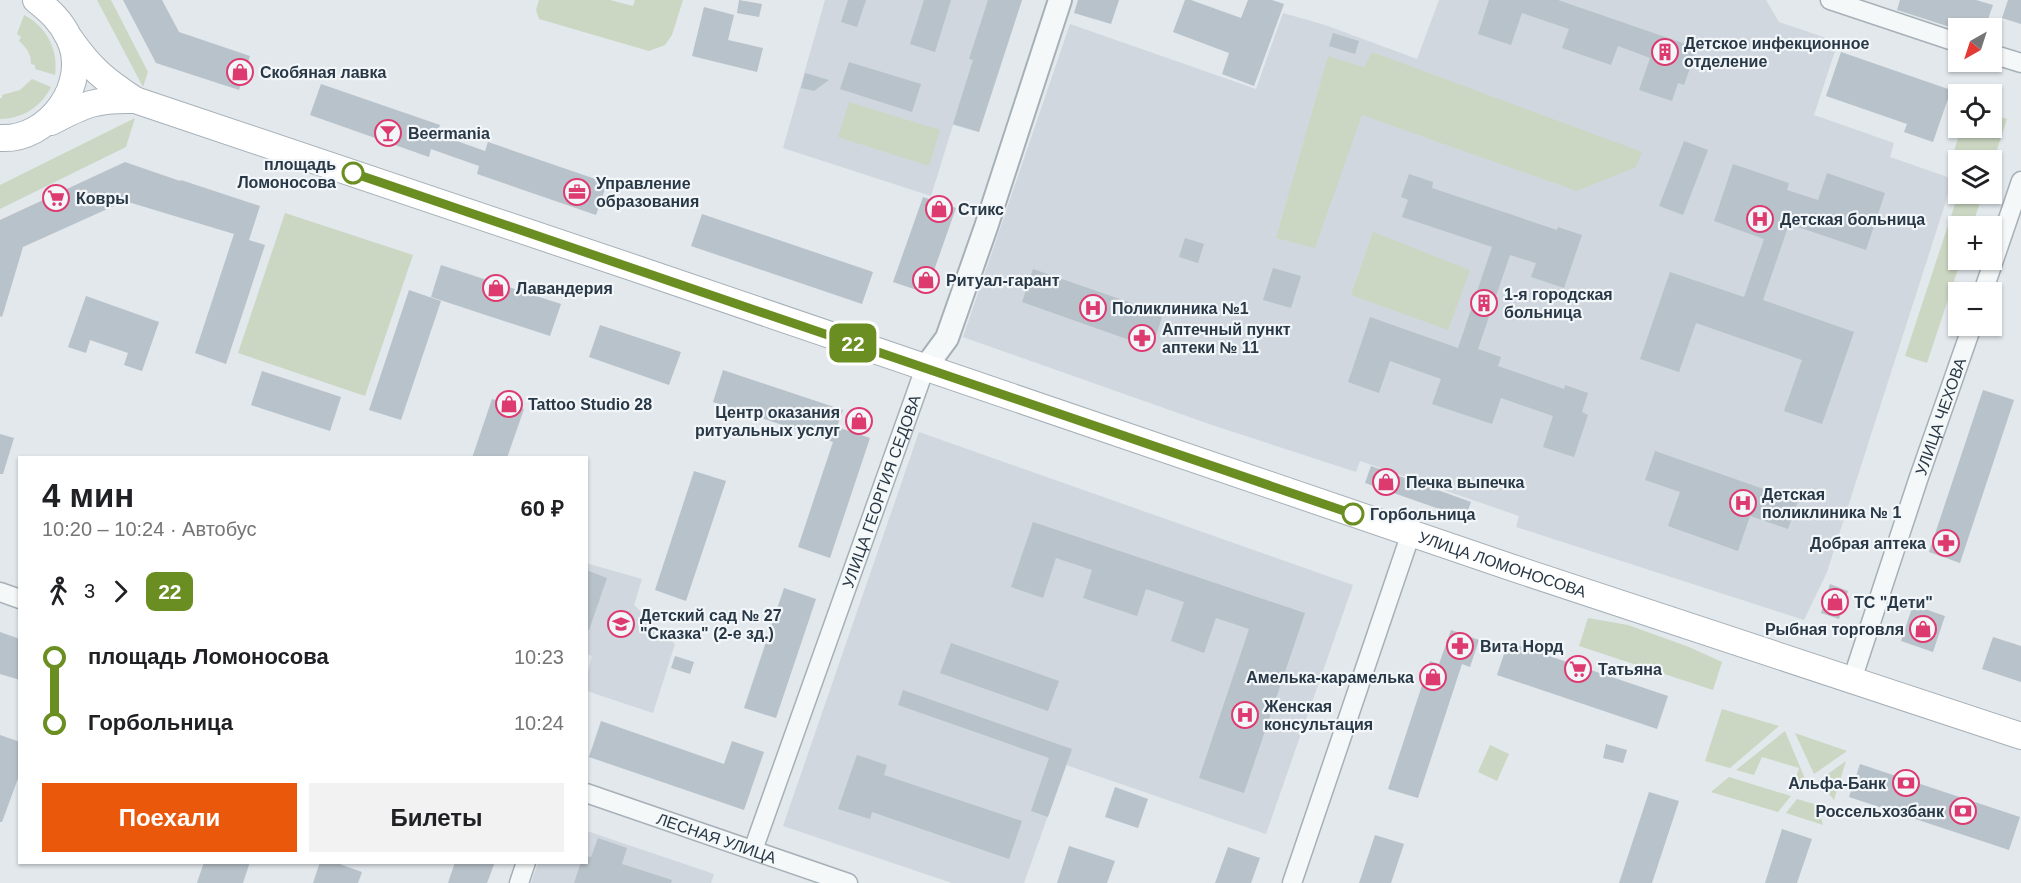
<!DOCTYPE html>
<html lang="ru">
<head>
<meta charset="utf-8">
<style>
	:root { --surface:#fff; --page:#f2f2f2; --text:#202124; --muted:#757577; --accent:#ea580c }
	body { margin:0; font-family:Helvetica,sans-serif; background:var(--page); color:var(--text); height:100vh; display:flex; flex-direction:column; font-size:22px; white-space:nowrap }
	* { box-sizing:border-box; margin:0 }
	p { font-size:20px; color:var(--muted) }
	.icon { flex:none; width:33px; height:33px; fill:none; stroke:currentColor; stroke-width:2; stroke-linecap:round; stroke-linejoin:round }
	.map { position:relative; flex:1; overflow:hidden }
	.panel { position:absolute; left:18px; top:456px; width:570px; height:408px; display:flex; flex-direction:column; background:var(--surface); border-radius:0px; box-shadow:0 2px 4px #0004 }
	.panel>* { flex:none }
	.badge { padding:0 12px; border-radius:9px; font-size:21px; line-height:39px }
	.needle { width:39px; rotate:219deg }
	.tools { position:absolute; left:1948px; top:18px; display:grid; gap:12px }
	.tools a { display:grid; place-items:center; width:54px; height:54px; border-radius:0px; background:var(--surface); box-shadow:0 2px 4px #0004; font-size:30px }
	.map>.badge { position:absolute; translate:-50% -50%; box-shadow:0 0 0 3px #fff }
	.legs { display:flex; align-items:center; gap:9px; height:66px; padding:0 24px; font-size:20px }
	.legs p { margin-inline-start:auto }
	.head { display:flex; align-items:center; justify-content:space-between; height:102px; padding:0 24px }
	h1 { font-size:33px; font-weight:700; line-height:45px }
	.cta { display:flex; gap:12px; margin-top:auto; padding:12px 24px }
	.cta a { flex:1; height:69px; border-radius:0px; background:var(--accent); color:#fff; font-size:24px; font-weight:700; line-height:69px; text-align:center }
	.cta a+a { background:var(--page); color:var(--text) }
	ul { padding:0 24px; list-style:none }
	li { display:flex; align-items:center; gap:21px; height:66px; font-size:22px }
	li i { display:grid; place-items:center; width:9px; height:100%; margin:0 8px; background:currentColor }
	li i::after { content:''; width:15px; height:15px; margin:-8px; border:4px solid; border-radius:50%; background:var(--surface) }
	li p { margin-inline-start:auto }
	li:first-child i { background:linear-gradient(#0000 50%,currentColor 0) }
	li:last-child i { background:linear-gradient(currentColor 50%,#0000 0) }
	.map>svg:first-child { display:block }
	.built { fill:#d0d7de }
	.green { fill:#cbd7c2 }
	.building { fill:#b8c2ca }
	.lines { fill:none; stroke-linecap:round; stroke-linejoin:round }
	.minor-casing { stroke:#a6b0b7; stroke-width:21 }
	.tertiary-casing { stroke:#a6b0b7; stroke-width:26 }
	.secondary-casing { stroke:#a6b0b7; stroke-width:28 }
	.minor { stroke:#f5f8f9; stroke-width:18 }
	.tertiary { stroke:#f5f8f9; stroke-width:22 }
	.secondary { stroke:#fff; stroke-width:26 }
	.line-1-casing { stroke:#fff; stroke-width:14 }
	.line-1 { stroke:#6b8e23; stroke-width:9 }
	.stop-1-dot { fill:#fff; stroke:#6b8e23; stroke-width:3 }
	.labels { text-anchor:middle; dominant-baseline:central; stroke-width:4.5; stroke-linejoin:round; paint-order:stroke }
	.poi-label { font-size:16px; font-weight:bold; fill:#283846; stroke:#f2f6f9; text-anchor:start }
	.stop-label { font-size:16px; font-weight:bold; fill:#283846; stroke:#f2f6f9; text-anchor:end }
	.street-label { font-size:16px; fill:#283846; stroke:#f2f6f9 }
</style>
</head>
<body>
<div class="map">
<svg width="2021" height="883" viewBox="0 0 2021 883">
	<rect width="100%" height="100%" fill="#e2e8ec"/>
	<!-- built -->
	<g class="built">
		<path d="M825,0H1022L979,132L953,125L931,196L783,148Z"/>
		<path d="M1439,0H1766L1779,22L1838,42L1814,115L1894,143L1890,157L1953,179L1827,572L1804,620L1516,527L1519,516L1360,461L1356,472L1212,425L963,337L1070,24L1256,89L1283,13L1325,25L1417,59Z"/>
		<path d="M919,432L1353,585L1266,834L1066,765L1024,883H952L783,826Z"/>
		<path d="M586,563L642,579L634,605L675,644L653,713L587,691V675L592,656L587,654Z"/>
		<path d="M587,831L714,874L711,883H531L538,863L586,862Z"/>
	</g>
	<!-- green -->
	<g class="green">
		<path d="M97,0H111L148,72L143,87Z"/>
		<path d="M539,0H610L633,6L635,0H683L672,35L665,45L649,51L539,19L536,10Z"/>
		<path d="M24,15C46,26 59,50 55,75L35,69V65L31,64C31,54 27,48 19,41L21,37L17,34Z"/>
		<path d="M1372,52L1642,152L1636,167L1577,191L1362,115L1315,248L1276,238L1328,56L1364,67Z"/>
		<path d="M32,79L51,87C41,107 22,119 0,119V98H2V95L20,90Z"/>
		<path d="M849,102L940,130L929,166L838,137Z"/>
		<path d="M1992,114L2007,119L1992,165V160H1959V164L1951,161L1961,128H1992Z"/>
		<path d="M135,118L126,147L0,209V185Z"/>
		<path d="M1959,192V194H1983L1972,226H1959V260H1961L1927,363L1905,356Z"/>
		<path d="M285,213L413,255L365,396L238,353Z"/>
		<path d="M1373,232L1470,270L1448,330L1351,295Z"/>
		<path d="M1588,618L1628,625L1689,647L1722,662L1713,690L1579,646Z"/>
		<path d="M1722,709L1779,726L1730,768L1705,761Z"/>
		<path d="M1785,731L1806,781L1799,788H1793L1799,768L1762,757L1754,775L1736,770Z"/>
		<path d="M1795,733L1847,751L1814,774Z"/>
		<path d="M1490,745L1509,754L1497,781L1478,772Z"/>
		<path d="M1846,761L1834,800L1818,781Z"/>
		<path d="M1729,777L1791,796L1778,812L1711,792Z"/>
		<path d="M1797,799L1818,805L1823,825L1786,813Z"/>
	</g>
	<!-- building -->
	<g class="building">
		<path d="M123,0H162L179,32L250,56L239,90L156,63Z"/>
		<path d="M739,0L762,4L759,17L737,13Z"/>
		<path d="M848,0H866L857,27L841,22Z"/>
		<path d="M924,0H951L935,52L910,44Z"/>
		<path d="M988,0H1022L979,132L953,124L973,60L969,59Z"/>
		<path d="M1078,0H1119L1111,24L1074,13Z"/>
		<path d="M1185,0H1191L1241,18L1248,0H1272L1284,4L1254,86L1222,74L1229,53L1173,32Z"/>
		<path d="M1489,0H1558L1697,48L1684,85L1678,83L1672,101L1639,90L1650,58L1618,46L1611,65L1562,48L1569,29L1522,13L1511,45L1478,34Z"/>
		<path d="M1900,0H1976L1993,5L1985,28H1953L1897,10Z"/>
		<path d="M2008,0H2021V24L2002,18Z"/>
		<path d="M704,7L734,15L728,40L763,48L757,72L692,56Z"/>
		<path d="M1333,33L1359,41L1355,54L1329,46Z"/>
		<path d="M1841,52L1951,90L1933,142L1904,132L1907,124L1826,96Z"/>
		<path d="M849,62L921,84L912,112L840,89Z"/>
		<path d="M805,73L829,80L814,91L801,88Z"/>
		<path d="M321,84L440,125L437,134L485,151L488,142L607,183L596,215L477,174L479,166L431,149L429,157L310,115Z"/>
		<path d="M1684,141L1708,150L1683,215L1659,206Z"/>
		<path d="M125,162L180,181L181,180L260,206L249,240L265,245L226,364L195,353L234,234L125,201L23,247L3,314L2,317L0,316V220Z"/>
		<path d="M1733,164L1789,183L1787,190L1818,200L1827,173L1885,193L1866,250L1789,224L1763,300L1854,332L1822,424L1784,411L1802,360L1696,323L1679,372L1640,359L1670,272L1744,297L1764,239L1714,221Z"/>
		<path d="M1409,174L1433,182L1432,188L1557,230L1558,227L1582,235L1564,288L1531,277L1536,263L1510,255L1478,349L1501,357L1498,366L1564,389L1565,385L1588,393L1582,412L1588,415L1574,457L1543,447L1553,416L1501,398L1492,424L1432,404L1441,379L1390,361L1379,393L1348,382L1370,317L1458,348L1492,247L1402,217L1408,200L1401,197Z"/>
		<path d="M923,197L956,208L926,293L893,282Z"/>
		<path d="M702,214L873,272L862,304L691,246Z"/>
		<path d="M1185,238L1204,244L1198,263L1179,257Z"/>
		<path d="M441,265L561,304L550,336L431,297Z"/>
		<path d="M1273,268L1301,276L1291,308L1263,300Z"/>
		<path d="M1033,269L1163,314L1152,348L1022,302Z"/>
		<path d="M409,290L441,301L401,420L369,410Z"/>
		<path d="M86,296L159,322L142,371L124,365L128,353L90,340L86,353L68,347Z"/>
		<path d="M600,325L681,352L669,385L589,357Z"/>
		<path d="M723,370L843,410L837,427L870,438L830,558L798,547L833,442L713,402Z"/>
		<path d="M262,371L341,397L330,431L251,405Z"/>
		<path d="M1983,390L2014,400L1960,563L1929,552Z"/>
		<path d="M492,399L524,409L507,458H472Z"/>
		<path d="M0,434L14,438L3,474H0Z"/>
		<path d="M1655,451L1798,501L1788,529L1750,516L1738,551L1668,526L1680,492L1645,480Z"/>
		<path d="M1371,466L1471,502L1465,518L1365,483Z"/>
		<path d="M694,471L726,481L686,601L655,590Z"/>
		<path d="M1033,522L1305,613L1244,793L1199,778L1249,629L1216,618L1204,653L1171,641L1184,602L1146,589L1137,616L1083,598L1092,570L1056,558L1043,598L1011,587Z"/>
		<path d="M586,570L607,578L589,630H586Z"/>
		<path d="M1830,584L1848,591L1839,619L1821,613Z"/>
		<path d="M784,588L816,599L776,718L744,708Z"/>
		<path d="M1913,605L1945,616L1933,652L1901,641Z"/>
		<path d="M1451,630L1479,640L1470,667L1462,664L1418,798L1388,789L1430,661L1439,664Z"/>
		<path d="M0,632L20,639V680L0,674Z"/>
		<path d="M1993,637L2021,646V682L1982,669Z"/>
		<path d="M1508,642L1668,696L1657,729L1497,675Z"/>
		<path d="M951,643L1059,681L1048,711L940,673Z"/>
		<path d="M675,656L694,662L690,674L671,668Z"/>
		<path d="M903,690L1072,749L1048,817L1031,811L1049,758L898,705Z"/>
		<path d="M601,721L724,764L732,741L764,752L744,810L589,757Z"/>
		<path d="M0,735L20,742V773L2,822H0Z"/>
		<path d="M1606,744L1627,750L1623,763L1603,758Z"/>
		<path d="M857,755L887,765L884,775L1022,821L1009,859L872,812L870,819L838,809Z"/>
		<path d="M1860,764L2020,817L2009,850L1849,797Z"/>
		<path d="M1115,787L1148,799L1138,828L1105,817Z"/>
		<path d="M1649,792L1679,801L1652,883H1619Z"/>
		<path d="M1782,829L1812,839L1797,883H1765Z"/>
		<path d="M1375,835L1404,844L1391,883H1359Z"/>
		<path d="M598,838L627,848L622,864L672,880L671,883H574L581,862H586V856L591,857Z"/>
		<path d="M1069,846L1115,861L1107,883H1057Z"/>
		<path d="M1228,847L1260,858L1251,883H1215Z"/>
		<path d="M204,862H250L243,883H197Z"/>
		<path d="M320,862H334L362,872L358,883H313Z"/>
		<path d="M455,862H495L487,883H448Z"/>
	</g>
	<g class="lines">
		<defs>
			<g id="minor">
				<path d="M1830,0L1959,43"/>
				<path d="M1992,54L2021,63"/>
				<path d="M1983,292L2021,181"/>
				<path d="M0,592L20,599"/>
				<path id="s1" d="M1852,680L1918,480L1972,326"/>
				<path id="s2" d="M586,793L848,883"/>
				<path id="s3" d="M753,850L925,368"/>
				<path d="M519,883L526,862"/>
				<path d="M1292,883L1411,533"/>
			</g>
			<path id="tertiary" d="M925,368L947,338L986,227L1060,0"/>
			<g id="secondary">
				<path id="s4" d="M70,39C91,69 105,80 135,100L637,269L1513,568L2021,736"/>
				<path d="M51,122C85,104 96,99 135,100"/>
				<path d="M0,138C49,141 91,83 69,38C61,21 50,11 36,0"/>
			</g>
		</defs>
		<!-- minor casing -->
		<use href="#minor" class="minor-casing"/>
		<!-- tertiary casing -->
		<use href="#tertiary" class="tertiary-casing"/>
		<!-- secondary casing -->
		<use href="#secondary" class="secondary-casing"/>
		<!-- minor -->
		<use href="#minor" class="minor"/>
		<!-- tertiary -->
		<use href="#tertiary" class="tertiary"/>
		<!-- secondary -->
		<use href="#secondary" class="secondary"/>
	</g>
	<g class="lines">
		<defs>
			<path id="line-1" d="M353,173L1353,514"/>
		</defs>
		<!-- line-1 casing -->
		<use href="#line-1" class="line-1-casing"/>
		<!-- line-1 -->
		<use href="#line-1" class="line-1"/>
	</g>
	<!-- icons -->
	<defs>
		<symbol id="building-ring" viewBox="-11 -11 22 22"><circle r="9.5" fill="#f2f6f9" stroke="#dd3a70" stroke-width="1.5"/><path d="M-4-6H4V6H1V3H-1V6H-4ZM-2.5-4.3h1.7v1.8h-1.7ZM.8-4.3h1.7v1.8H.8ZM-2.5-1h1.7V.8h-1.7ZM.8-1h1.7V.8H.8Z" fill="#dd3a70"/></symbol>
		<symbol id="shop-ring" viewBox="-11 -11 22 22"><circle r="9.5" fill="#f2f6f9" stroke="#dd3a70" stroke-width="1.5"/><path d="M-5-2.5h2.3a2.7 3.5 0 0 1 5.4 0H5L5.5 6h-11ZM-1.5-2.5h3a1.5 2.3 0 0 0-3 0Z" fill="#dd3a70"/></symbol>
		<symbol id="bar-ring" viewBox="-11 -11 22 22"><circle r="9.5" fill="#f2f6f9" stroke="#dd3a70" stroke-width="1.5"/><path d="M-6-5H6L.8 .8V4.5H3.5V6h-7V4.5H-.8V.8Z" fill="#dd3a70"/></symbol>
		<symbol id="office-ring" viewBox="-11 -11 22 22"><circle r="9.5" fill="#f2f6f9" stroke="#dd3a70" stroke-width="1.5"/><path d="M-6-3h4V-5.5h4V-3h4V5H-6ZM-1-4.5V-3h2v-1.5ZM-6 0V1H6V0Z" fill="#dd3a70"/></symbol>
		<symbol id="supermarket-ring" viewBox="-11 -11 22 22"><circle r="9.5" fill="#f2f6f9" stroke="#dd3a70" stroke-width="1.5"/><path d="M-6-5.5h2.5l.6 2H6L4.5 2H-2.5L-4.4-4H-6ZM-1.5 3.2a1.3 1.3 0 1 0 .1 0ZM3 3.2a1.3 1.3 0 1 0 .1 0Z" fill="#dd3a70"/></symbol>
		<symbol id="hospital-ring" viewBox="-11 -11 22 22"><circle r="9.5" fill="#f2f6f9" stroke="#dd3a70" stroke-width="1.5"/><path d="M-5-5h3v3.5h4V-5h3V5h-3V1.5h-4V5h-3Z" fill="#dd3a70"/></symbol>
		<symbol id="pharmacy-ring" viewBox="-11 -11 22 22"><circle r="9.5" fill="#f2f6f9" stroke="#dd3a70" stroke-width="1.5"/><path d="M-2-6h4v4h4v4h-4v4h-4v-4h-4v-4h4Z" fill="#dd3a70"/></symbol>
		<symbol id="school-ring" viewBox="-11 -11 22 22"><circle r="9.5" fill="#f2f6f9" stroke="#dd3a70" stroke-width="1.5"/><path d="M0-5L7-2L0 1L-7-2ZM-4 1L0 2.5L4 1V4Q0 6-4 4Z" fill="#dd3a70"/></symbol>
		<symbol id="bank-ring" viewBox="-11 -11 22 22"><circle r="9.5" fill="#f2f6f9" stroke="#dd3a70" stroke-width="1.5"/><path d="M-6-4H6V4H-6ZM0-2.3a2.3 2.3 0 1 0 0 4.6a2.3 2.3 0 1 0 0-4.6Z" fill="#dd3a70"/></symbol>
	</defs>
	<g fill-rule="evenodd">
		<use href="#building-ring" x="1650" y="37" width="30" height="30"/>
		<use href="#shop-ring" x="225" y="57" width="30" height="30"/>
		<use href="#bar-ring" x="373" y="118" width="30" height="30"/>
		<use href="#office-ring" x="562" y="177" width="30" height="30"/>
		<use href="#supermarket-ring" x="41" y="183" width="30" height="30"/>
		<use href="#shop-ring" x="924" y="194" width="30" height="30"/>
		<use href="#hospital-ring" x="1745" y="204" width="30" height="30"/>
		<use href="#shop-ring" x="911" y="265" width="30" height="30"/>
		<use href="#shop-ring" x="481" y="273" width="30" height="30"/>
		<use href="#building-ring" x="1469" y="288" width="30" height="30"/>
		<use href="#hospital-ring" x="1078" y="293" width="30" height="30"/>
		<use href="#pharmacy-ring" x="1127" y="323" width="30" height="30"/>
		<use href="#shop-ring" x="494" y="389" width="30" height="30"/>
		<use href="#shop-ring" x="844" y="406" width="30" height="30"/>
		<use href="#shop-ring" x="1371" y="467" width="30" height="30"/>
		<use href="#hospital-ring" x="1728" y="488" width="30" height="30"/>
		<use href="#pharmacy-ring" x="1931" y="528" width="30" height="30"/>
		<use href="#shop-ring" x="1820" y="587" width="30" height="30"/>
		<use href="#school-ring" x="606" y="609" width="30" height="30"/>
		<use href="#shop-ring" x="1908" y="614" width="30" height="30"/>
		<use href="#pharmacy-ring" x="1445" y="631" width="30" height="30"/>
		<use href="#supermarket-ring" x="1563" y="654" width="30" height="30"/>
		<use href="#shop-ring" x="1418" y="662" width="30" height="30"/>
		<use href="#hospital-ring" x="1230" y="700" width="30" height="30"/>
		<use href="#bank-ring" x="1891" y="768" width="30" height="30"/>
		<use href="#bank-ring" x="1948" y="796" width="30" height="30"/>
	</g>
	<!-- markers -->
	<g class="stop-1-dot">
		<circle cx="353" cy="173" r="10"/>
		<circle cx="1353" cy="514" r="10"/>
	</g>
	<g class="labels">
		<!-- poi labels -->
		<g class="poi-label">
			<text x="1684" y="43">Детское инфекционное<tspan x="1684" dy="18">отделение</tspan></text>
			<text x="260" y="72">Скобяная лавка</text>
			<text x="408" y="133">Beermania</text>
			<text x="596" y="183">Управление<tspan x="596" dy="18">образования</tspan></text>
			<text x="76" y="198">Ковры</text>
			<text x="958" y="209">Стикс</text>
			<text x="1780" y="219">Детская больница</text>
			<text x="946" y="280">Ритуал-гарант</text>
			<text x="516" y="288">Лавандерия</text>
			<text x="1504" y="294">1-я городская<tspan x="1504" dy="18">больница</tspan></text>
			<text x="1112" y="308">Поликлиника №1</text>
			<text x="1162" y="329">Аптечный пункт<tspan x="1162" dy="18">аптеки № 11</tspan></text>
			<text x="528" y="404">Tattoo Studio 28</text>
			<text x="840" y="412" text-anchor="end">Центр оказания<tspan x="840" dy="18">ритуальных услуг</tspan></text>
			<text x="1406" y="482">Печка выпечка</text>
			<text x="1762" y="494">Детская<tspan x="1762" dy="18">поликлиника № 1</tspan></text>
			<text x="1926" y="543" text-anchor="end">Добрая аптека</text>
			<text x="1854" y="602">ТС "Дети"</text>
			<text x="640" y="615">Детский сад № 27<tspan x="640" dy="18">"Сказка" (2-е зд.)</tspan></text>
			<text x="1904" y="629" text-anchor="end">Рыбная торговля</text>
			<text x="1480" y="646">Вита Норд</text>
			<text x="1598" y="669">Татьяна</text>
			<text x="1414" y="677" text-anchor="end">Амелька-карамелька</text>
			<text x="1264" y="706">Женская<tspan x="1264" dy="18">консультация</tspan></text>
			<text x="1886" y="783" text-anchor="end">Альфа-Банк</text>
			<text x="1944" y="811" text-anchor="end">Россельхозбанк</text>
		</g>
		<!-- stop labels -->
		<g class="stop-label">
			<text x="336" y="164">площадь<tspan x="336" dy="18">Ломоносова</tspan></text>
			<text x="1370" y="514" text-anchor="start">Горбольница</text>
		</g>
		<!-- street labels -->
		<g class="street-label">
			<text stroke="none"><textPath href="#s1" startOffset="278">УЛИЦА ЧЕХОВА</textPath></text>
			<text stroke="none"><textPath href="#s3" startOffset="381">УЛИЦА ГЕОРГИЯ СЕДОВА</textPath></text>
			<text stroke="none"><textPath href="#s4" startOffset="1534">УЛИЦА ЛОМОНОСОВА</textPath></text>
			<text stroke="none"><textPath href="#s2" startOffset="138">ЛЕСНАЯ УЛИЦА</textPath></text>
		</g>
	</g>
</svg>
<div class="tools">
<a><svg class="needle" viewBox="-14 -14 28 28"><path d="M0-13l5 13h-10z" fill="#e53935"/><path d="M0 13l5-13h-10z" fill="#757577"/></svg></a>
<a><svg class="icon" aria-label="locate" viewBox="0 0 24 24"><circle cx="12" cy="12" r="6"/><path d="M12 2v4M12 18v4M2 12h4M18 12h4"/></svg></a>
<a><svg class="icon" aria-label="layers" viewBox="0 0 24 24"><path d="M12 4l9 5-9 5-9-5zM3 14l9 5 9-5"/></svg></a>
<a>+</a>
<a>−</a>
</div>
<b class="badge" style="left:853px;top:343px;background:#6b8e23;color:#fff">22</b>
<section class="panel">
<div class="head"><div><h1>4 мин</h1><p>10:20 – 10:24 · Автобус</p></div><b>60 ₽</b></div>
<div class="legs"><svg class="icon" aria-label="walk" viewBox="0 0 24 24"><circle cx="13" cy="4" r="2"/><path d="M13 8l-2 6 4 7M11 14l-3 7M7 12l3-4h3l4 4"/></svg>3<svg class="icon" aria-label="forward" viewBox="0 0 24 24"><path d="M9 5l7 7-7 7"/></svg><b class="badge" style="background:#6b8e23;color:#fff">22</b></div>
<ul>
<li><i style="color:#6b8e23"></i><b>площадь Ломоносова</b><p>10:23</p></li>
<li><i style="color:#6b8e23"></i><b>Горбольница</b><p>10:24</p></li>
</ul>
<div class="cta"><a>Поехали</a><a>Билеты</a></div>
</section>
</div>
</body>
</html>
